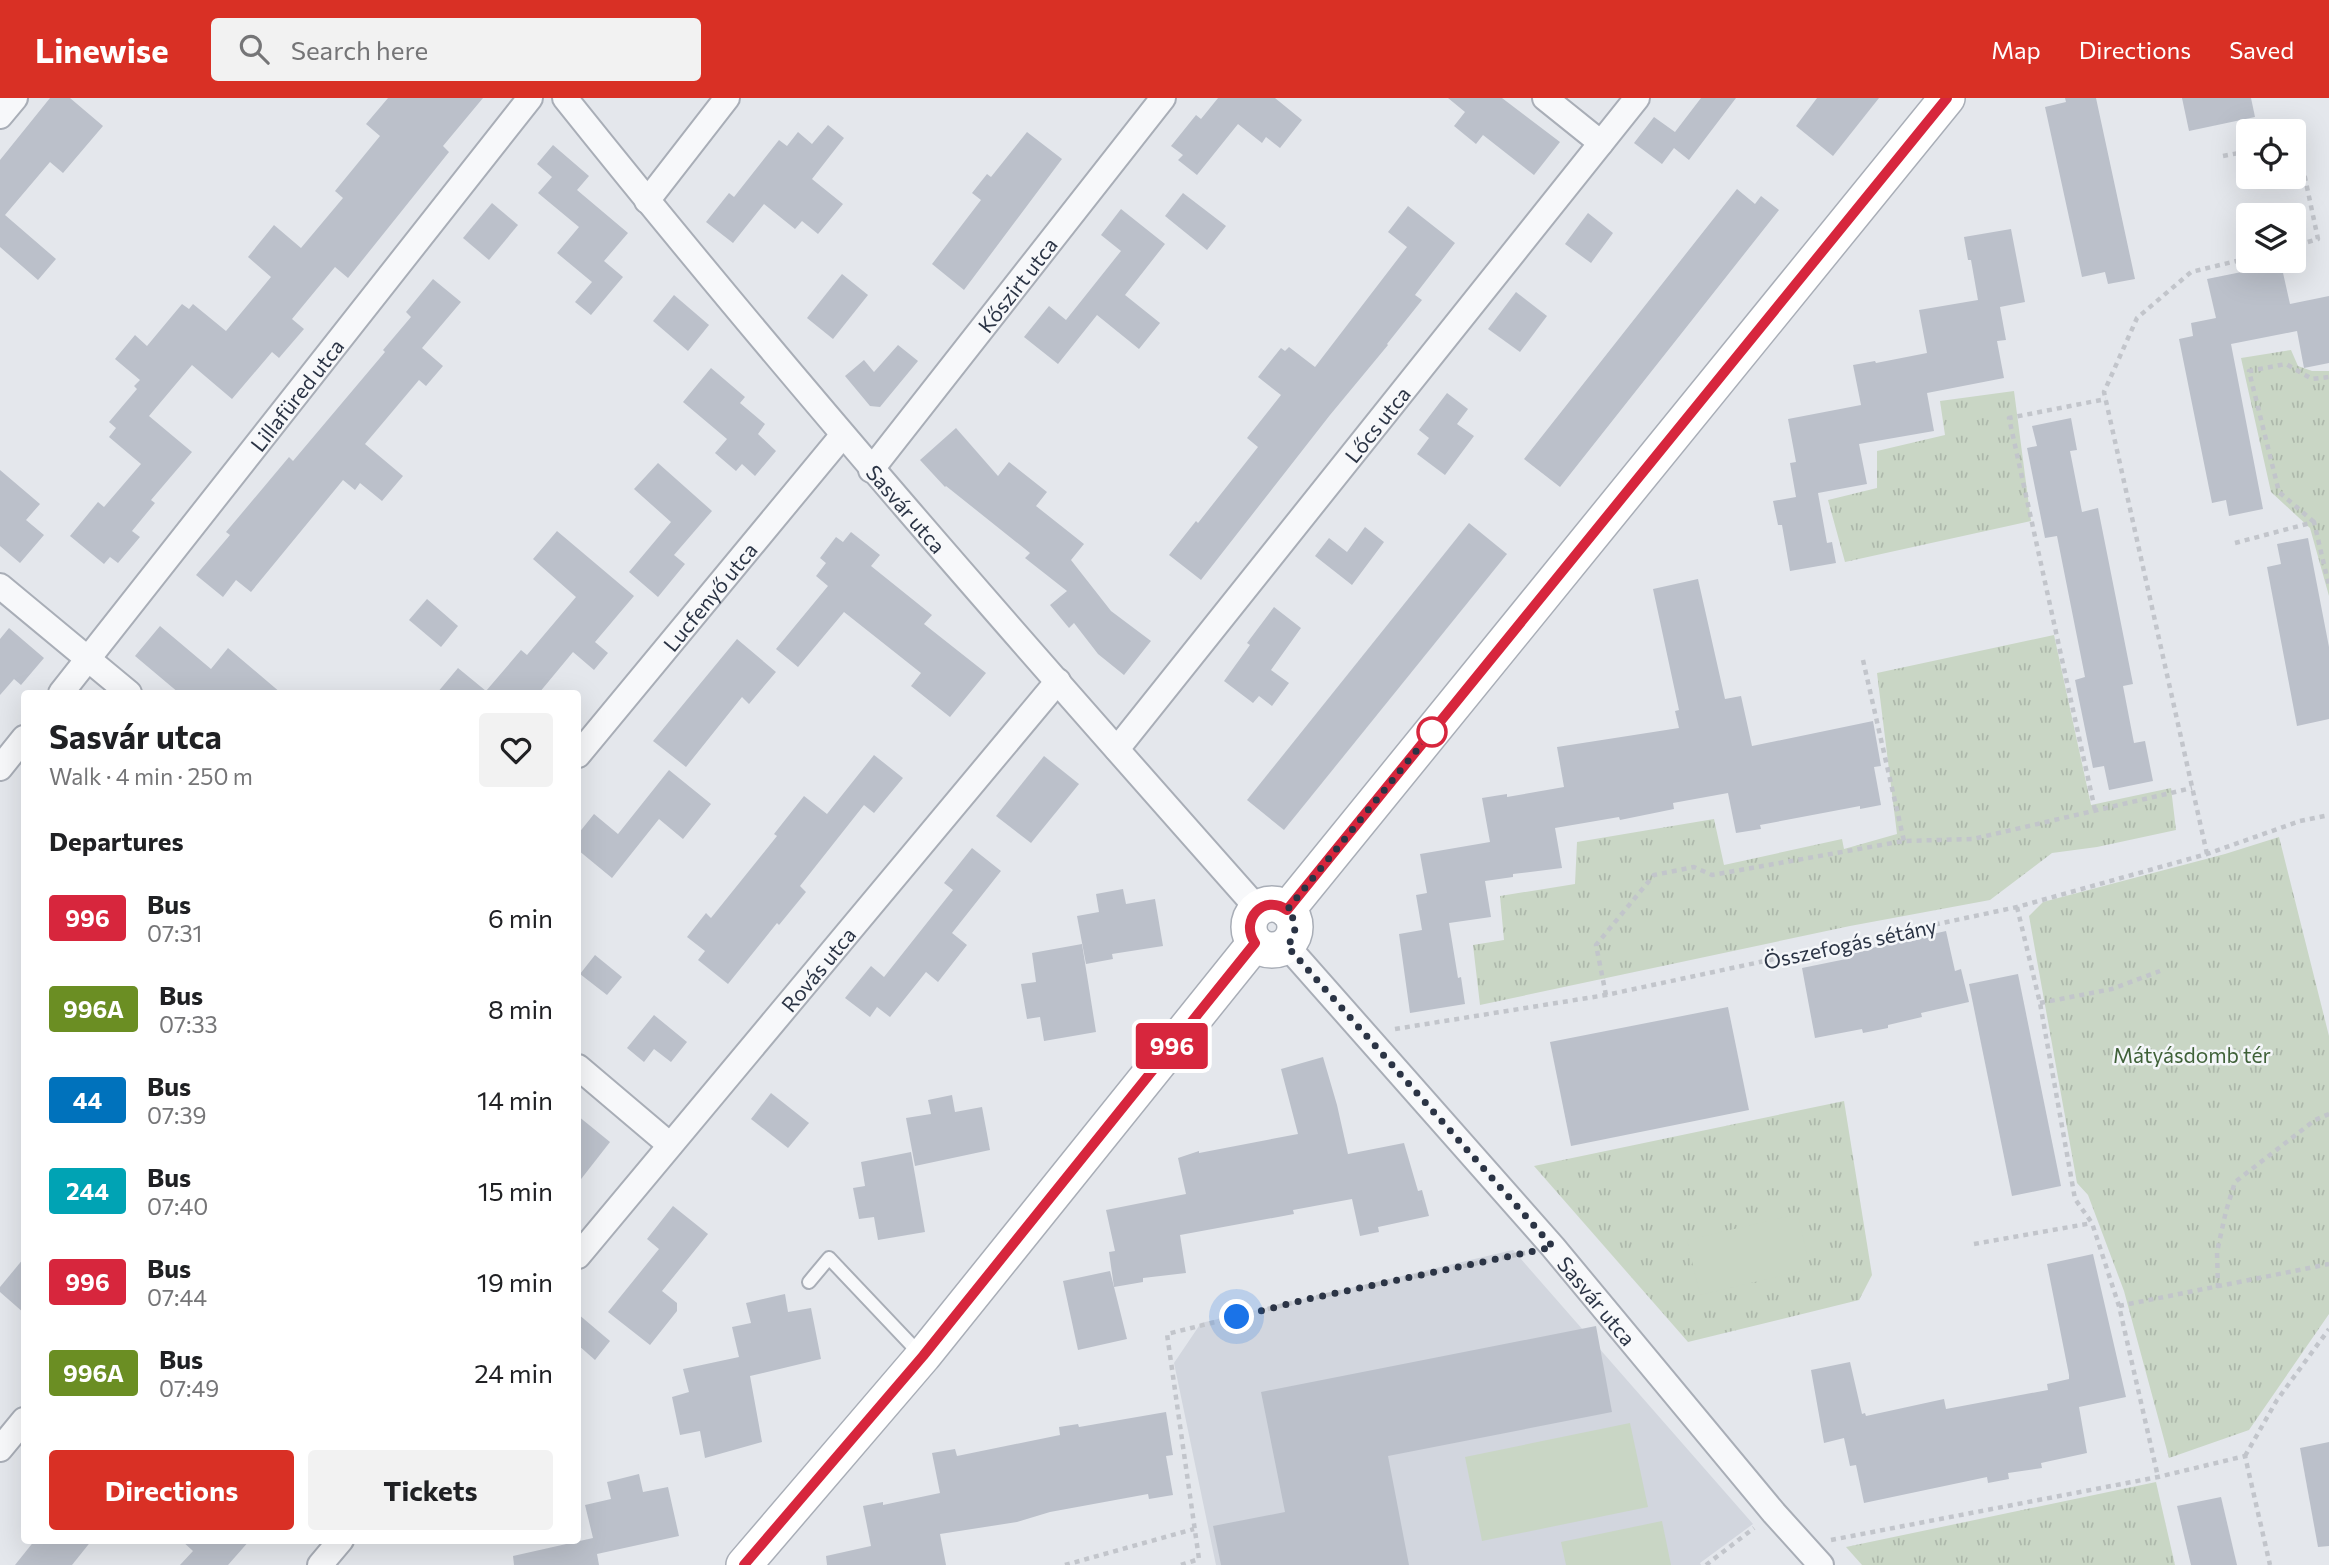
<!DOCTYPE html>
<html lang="en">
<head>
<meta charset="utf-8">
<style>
	:root { --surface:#fff; --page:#f2f2f2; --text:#202124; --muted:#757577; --accent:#d93025 }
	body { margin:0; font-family:Commissioner,sans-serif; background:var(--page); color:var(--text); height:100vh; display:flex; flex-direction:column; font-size:26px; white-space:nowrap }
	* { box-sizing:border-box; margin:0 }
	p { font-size:23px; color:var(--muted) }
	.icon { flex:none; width:38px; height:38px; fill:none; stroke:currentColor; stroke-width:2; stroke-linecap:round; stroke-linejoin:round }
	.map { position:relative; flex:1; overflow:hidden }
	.panel { position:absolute; left:21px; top:592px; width:560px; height:854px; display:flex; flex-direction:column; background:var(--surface); border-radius:7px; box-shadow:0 7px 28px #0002 }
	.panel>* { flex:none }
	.badge { padding:0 14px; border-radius:5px; font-size:24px; line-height:46px }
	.buttons { position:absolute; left:2236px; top:21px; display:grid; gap:14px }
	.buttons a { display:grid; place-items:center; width:70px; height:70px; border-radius:7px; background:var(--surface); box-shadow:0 7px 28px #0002; font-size:35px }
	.you { position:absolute; width:35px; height:35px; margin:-18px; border:5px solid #fff; border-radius:50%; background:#1a73e8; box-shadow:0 0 0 10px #1a73e833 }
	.map>.badge { position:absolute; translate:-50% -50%; box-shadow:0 0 0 4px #fff }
	h2 { padding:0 28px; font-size:26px; line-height:63px }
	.round { display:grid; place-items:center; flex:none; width:74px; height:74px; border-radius:7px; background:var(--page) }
	.head { display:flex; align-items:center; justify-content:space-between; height:119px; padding:0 28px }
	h1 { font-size:33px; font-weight:700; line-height:52px }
	.action { display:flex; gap:14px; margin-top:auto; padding:14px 28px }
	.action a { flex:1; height:80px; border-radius:7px; background:var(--accent); color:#fff; font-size:28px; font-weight:700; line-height:80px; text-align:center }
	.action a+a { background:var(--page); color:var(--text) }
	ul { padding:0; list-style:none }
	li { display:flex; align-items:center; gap:21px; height:91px; padding:0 28px }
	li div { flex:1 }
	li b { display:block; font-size:26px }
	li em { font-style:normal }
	li .badge { min-width:77px; font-weight:700; text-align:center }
	header { display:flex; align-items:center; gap:42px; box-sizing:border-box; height:98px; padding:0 35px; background:var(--accent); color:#fff }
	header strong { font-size:33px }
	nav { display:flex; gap:38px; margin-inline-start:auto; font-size:24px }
	.search { width:490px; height:63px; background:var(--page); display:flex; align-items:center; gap:18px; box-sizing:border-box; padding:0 24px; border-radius:7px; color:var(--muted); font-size:26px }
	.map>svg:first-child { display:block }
	.built { fill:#d2d6de }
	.park { fill:url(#park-tufts) }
	.pitch { fill:#c9d6c5 }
	.building { fill:#bbc0ca }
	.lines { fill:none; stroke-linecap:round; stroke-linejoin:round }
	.lane-casing { stroke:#a9aeb7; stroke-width:16 }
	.street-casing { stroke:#a9aeb7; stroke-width:28 }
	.secondary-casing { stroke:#a9aeb7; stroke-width:38 }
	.path { stroke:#c2c5cb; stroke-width:4.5; stroke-dasharray:5 5; stroke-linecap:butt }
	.lane { stroke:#f7f8fa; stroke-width:12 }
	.street { stroke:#f7f8fa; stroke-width:24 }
	.secondary { stroke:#fff; stroke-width:35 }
	.line-casing { stroke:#fff; stroke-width:16 }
	.line { stroke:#d7263d; stroke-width:10 }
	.walk { stroke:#2b3445; stroke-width:7; stroke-dasharray:0 12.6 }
	.stop-dot { fill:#fff; stroke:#d7263d; stroke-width:3.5 }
	.labels { text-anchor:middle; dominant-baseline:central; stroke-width:5; stroke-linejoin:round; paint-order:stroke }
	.street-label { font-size:21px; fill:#2b3445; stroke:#f4f6f9 }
	.park-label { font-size:21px; fill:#3f6138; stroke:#f4f6f9 }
</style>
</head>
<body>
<header>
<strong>Linewise</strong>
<div class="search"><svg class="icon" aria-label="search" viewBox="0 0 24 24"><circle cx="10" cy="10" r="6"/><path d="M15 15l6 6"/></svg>Search here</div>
<nav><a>Map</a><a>Directions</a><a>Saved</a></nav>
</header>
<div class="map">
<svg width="2329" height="1467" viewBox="0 0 2329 1467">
	<defs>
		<pattern id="park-tufts" width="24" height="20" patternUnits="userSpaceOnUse" patternTransform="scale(1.75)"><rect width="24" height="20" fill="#c9d6c5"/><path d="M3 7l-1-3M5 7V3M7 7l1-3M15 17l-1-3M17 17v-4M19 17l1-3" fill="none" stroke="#adb8ab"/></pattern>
	</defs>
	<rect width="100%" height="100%" fill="#e4e7ec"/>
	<!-- built -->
	<path class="built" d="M1513,1152L1753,1426L1700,1465L1701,1467H1216L1174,1265L1201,1225Z"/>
	<!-- park -->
	<g class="park">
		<path d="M2291,252L2298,268L2312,273H2329V498L2310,430L2271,394L2241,260Z"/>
		<path d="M2014,293L2031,423L1845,464L1828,402L1877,390V353L1945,337L1940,303Z"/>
		<path d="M2054,537L2091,707L2171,690L2176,732L2097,749L2052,755L1990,802L1850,828L1480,907L1473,847L1504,842L1500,798L1575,786L1577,744L1714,721L1724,767L1842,741L1844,751L1897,736L1877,575Z"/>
		<path d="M2279,739L2329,938V1216L2249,1332L2169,1360L2124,1193L2088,1097L2077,1085L2029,818L2043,804L2225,756Z"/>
		<path d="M1844,1003L1872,1177L1859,1202L1688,1244L1534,1068Z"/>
		<path d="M2156,1384L2175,1467H1862L1846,1449Z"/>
	</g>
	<!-- pitch -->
	<g class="pitch">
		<path d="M1798,1116L1810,1171L1700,1197L1687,1142Z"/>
		<path d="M1630,1325L1648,1409L1482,1443L1465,1359Z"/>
		<path d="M1662,1423L1671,1467H1566L1561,1444Z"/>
	</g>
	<!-- building -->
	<g class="building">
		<path d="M50,0H70L103,28L63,75L50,64L5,117L56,161L38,182L0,149V62Z"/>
		<path d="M388,0H483L443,48L449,54L348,180L335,169L292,221L304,231L279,260L272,254L232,301L192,267L149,318L192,354L151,402L155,405L132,433L140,439L118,465L110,459L104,466L70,438L98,404L104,409L141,366L109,339L116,330L109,324L137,291L134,288L140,282L115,261L135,237L147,248L182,206L189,211L193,206L226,233L271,179L248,159L274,127L301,150L343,100L335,93L380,38L366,26Z"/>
		<path d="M1218,0H1275L1302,22L1280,50L1266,39L1262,45L1238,26L1197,77L1178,62L1183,57L1171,48L1196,17L1201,21Z"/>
		<path d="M1448,0H1502L1560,44L1534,77L1483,37L1476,46L1454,28L1465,14Z"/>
		<path d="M1701,0H1736L1689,62L1674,50L1662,66L1634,45L1654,19L1675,34Z"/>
		<path d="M1817,0H1879L1833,58L1796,28Z"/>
		<path d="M2065,0H2096L2135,181L2108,186L2105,174L2082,179L2045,9L2066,4Z"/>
		<path d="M2182,0H2251L2255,19L2189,33Z"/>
		<path d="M828,27L844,40L812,81L843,106L818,136L802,123L795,131L764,106L733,145L706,124L729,95L734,99L779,42L787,48L798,34L812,46Z"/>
		<path d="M1027,34L1062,61L964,192L932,166L981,102L972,95L987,76L991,79Z"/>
		<path d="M553,47L589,78L577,92L628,135L604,163L623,179L591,217L575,204L592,184L557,155L579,129L538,95L552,79L537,66Z"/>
		<path d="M1737,91L1755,106L1761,98L1779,112L1560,389L1524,361Z"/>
		<path d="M1183,95L1226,128L1207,152L1165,118Z"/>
		<path d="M492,105L518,127L489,162L463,140Z"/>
		<path d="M1408,108L1455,145L1415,197L1422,202L1387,246L1388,247L1330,317L1201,482L1169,457L1196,423L1198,425L1258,349L1247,340L1281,297L1258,279L1281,250L1285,253L1289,249L1315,269L1407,149L1388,134Z"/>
		<path d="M1121,111L1165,146L1125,197L1160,225L1139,251L1097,217L1058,266L1024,239L1049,208L1066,222L1121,153L1101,137Z"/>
		<path d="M1588,115L1613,135L1591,165L1565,146Z"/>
		<path d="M2011,131L2025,204L2000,209L2006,242L1997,243L2004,280L1927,295L1934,333L1859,346L1867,386L1818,395L1827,445L1832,444L1836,465L1790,473L1782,427H1778L1773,403L1796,399L1790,365L1796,364L1788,321L1861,307L1853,267L1875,263L1876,265L1927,255L1919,212L1978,202L1971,162H1968L1964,139Z"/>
		<path d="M2281,166L2290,206L2329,198V265L2304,270L2297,233L2231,246L2263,411L2229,418L2226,402L2212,405L2179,241L2193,238L2191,225L2216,220L2207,181Z"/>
		<path d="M842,176L868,197L833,241L807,220Z"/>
		<path d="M433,181L461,204L422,250L443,268L426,288L419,282L365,346L403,378L382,403L360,385L355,392L343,382L251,494L236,482L223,499L196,477L230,437L226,434L289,359L293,363L385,254L383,252L411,219L406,214Z"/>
		<path d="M1516,194L1547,218L1520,254L1488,231Z"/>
		<path d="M674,197L709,227L688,253L653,223Z"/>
		<path d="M898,247L918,263L880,309L870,308L845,278L864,262L874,274Z"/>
		<path d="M711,270L745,299L740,305L765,326L758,336L776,353L755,378L742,366L736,373L715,355L727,341L683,304Z"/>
		<path d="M1447,295L1468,311L1457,326L1474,338L1445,377L1417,356L1429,340L1419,332Z"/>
		<path d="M2071,320L2077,352L2070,353L2082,414L2098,410L2133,586L2123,588L2134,645L2145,643L2153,683L2109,692L2104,668L2093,670L2075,582L2085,579L2057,438L2045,440L2027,350L2037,348L2032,328Z"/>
		<path d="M956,330L998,378L1009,364L1047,394L1036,408L1084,446L1071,462L1111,513L1151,543L1124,577L1098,556L1074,525L1069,530L1050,507L1067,493L1025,460L1030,455L946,388L945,389L920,362Z"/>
		<path d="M658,365L712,413L674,457L685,466L658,499L629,474L671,424L634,391Z"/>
		<path d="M0,372L40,406L26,422L44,437L20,465L0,448Z"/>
		<path d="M1469,425L1507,456L1284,732L1247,702Z"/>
		<path d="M1365,429L1384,444L1352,487L1315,458L1329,440L1347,454Z"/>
		<path d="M557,433L634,498L595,544L608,555L594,572L573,554L539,595H437L458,570L486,593L521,552L527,557L576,499L533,461Z"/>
		<path d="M851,434L880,457L871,468L932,517L924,526L986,575L950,619L911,588L921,575L844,514L798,569L776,551L828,488L816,478L826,465L820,460L836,439L843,444Z"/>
		<path d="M2308,440L2329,549V621L2297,628L2267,469L2281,466L2277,446Z"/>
		<path d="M1698,481L1725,601L1741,598L1752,648L1873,623L1881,668L1874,669L1881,707L1860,711V708L1760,727L1761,731L1736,735L1728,695L1673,705L1674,711L1620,722L1619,719L1555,730L1562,770L1513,776V779L1485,783L1491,819L1449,825L1458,880L1461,879L1465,906L1410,915L1399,836L1422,832L1416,797L1427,795L1420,756L1490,744L1482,700L1507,696V699L1564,689L1557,649L1679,630L1675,613L1679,612L1653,491Z"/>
		<path d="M427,501L458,528L441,549L409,522Z"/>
		<path d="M1274,509L1301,530L1271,572L1289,585L1272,608L1259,598L1253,605L1224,583L1250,547L1247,545Z"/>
		<path d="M160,528L211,571L228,550L281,595H179L135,558Z"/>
		<path d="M9,530L44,560L21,587L14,581L0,597V541Z"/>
		<path d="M737,541L776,574L749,606L742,599L686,669L653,643Z"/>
		<path d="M874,657L903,680L874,715L864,707L800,788L806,794L779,827L777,825L728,886L698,862L705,853L687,839L706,815L711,820L777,738L774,736L804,698L827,716Z"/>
		<path d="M1044,658L1079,686L1031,745L996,718Z"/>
		<path d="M669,672L711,706L683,741L659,721L612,780L578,752V736L594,716L618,736Z"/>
		<path d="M972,750L1001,773L952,835L967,847L938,884L926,874L890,919L877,909L870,919L845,900L871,868L884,879L953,792L944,785Z"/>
		<path d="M1123,791L1126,806L1155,801L1163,848L1112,856L1113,861L1086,866L1077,818L1099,814L1096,796Z"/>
		<path d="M1946,833L1955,873L1961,871L1969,904L1921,915L1922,919L1888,927V930L1863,935L1862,931L1815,940L1802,870L1851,860L1850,855Z"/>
		<path d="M1082,846L1096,934L1044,943L1040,919L1027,921L1021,886L1036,884L1032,855Z"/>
		<path d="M595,857L622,879L607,897L580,876Z"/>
		<path d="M2018,876L2061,1088L2012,1098L1969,886Z"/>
		<path d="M1728,909L1749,1012L1571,1048L1550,944Z"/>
		<path d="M654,917L687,944L671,964L654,951L644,964L627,950Z"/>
		<path d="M1323,959L1337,1007L1348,1056L1404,1045L1418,1093L1422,1092L1429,1118L1378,1129L1379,1134L1360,1138L1352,1101L1293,1112L1294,1116L1180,1137L1186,1175L1143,1180V1184L1114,1189L1109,1154L1115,1153L1106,1112L1186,1096L1178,1060L1199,1053V1055L1298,1036L1281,971Z"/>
		<path d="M771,995L809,1025L788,1050L751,1021Z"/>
		<path d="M952,997L955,1014L982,1009L990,1052L915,1068L906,1020L931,1016L928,1002Z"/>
		<path d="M578,1018L610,1044L578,1085Z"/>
		<path d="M911,1054L925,1134L878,1142L874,1119L859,1121L853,1090L865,1088L861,1064Z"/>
		<path d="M673,1108L708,1136L662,1193L677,1205V1213L650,1247L608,1214L659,1151L647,1141Z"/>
		<path d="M2093,1156L2126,1299L2079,1309L2087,1355L2041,1365L2042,1370L2008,1375L2009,1381L1988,1385L1987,1379L1864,1405L1856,1367L1850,1368L1844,1340L1824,1345L1811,1272L1850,1264L1862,1316L1865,1315L1866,1318L1944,1301L1946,1311L2048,1292L2047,1286L2069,1281V1277L2047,1166Z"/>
		<path d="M24,1160V1215L0,1194V1189Z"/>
		<path d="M1110,1173L1127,1241L1078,1252L1063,1183Z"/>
		<path d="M785,1196L788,1214L811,1210L821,1261L750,1278L762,1344L705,1360L700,1333L680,1337L672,1299L689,1294L683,1271L739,1259L732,1229L751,1225L746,1205Z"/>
		<path d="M578,1216L610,1243L595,1262L578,1247Z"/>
		<path d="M1596,1228L1612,1314L1388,1358L1409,1467H1221L1213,1428L1285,1414L1261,1294Z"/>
		<path d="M1166,1314L1173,1357L1166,1358L1173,1397L1149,1401L1148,1396L1050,1414L1017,1424L940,1436L946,1467H827L826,1458L871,1448L863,1408L883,1404V1407L940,1395L932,1355L955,1351L957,1358L1060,1337L1059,1329L1078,1326L1079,1329Z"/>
		<path d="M2329,1344V1448L2318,1449L2300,1350Z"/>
		<path d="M639,1376L643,1394L668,1389L679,1438L597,1456L599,1467H514L513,1458L593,1440L585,1407L611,1401L607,1384Z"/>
		<path d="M2221,1399L2237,1467H2191L2177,1408Z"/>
		<path d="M35,1442H92L72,1467H15Z"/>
		<path d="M181,1442H250L228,1467H180L193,1453Z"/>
	</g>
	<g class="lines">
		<defs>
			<path id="lane" d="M809,1184L829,1160L921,1257"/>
			<g id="street">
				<path id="s1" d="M565,0C787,278 1022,545 1258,811"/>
				<path d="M1545,0L1601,45"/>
				<path d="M0,18L15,0"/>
				<path d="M647,103L727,0"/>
				<path id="s2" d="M871,372L1163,0"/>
				<path d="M0,488L129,595"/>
				<path id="s3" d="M61,595L530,0"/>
				<path id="s4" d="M1117,651L1637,0"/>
				<path id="s5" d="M578,657L842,338"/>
				<path d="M0,670L24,640"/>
				<path id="s6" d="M1287,848L1553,1149L1774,1415L1821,1467"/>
				<path d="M578,969L670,1047"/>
				<path id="s7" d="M578,1158L1058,583"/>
				<path d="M0,1351L24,1322"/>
				<path d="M320,1467L341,1442"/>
			</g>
			<g id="secondary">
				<circle cx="1272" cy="829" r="23"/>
				<path d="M1287,812L1947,0"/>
				<path d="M744,1467L923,1258L1255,845"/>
			</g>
		</defs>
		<!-- lane casing -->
		<use href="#lane" class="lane-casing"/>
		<!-- street casing -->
		<use href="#street" class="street-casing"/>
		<!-- secondary casing -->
		<use href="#secondary" class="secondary-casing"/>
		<!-- path -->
		<g class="path">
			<path d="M2294,43L2297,42L2318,141L2294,148"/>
			<path d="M2223,58L2249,53"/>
			<path d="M2314,424L2279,394L2249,273L2286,266L2312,281L2329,279"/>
			<path d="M2235,445L2314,424L2329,488"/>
			<path d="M1863,562L1904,743"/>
			<path d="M2095,712L2009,320L2106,301"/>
			<path d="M2207,756L2104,294L2137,220L2191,174L2249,160"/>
			<path d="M2017,809L2040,905L2075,1101L2092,1125L2119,1208L2158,1379"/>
			<path d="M1606,897L1596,847L1654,777L1694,769L1712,777L1904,743L1973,741L2192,690"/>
			<path d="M2040,905L2112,891L2160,873"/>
			<path d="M1395,931L1606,897L2017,809L2207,756L2300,723L2329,717"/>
			<path d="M1974,1146L2092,1125"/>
			<path d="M2218,1190L2217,1154L2226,1113L2235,1084L2315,1022L2329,1016"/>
			<path d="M2119,1208L2329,1166"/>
			<path d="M2245,1358L2277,1302L2329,1231"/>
			<path d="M1831,1442L2158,1379L2245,1358L2270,1467"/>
			<path d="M1065,1467L1194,1431"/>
			<path d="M1181,1467L1199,1461L1167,1236L1308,1201L1525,1155"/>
			<path d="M1706,1467L1754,1430"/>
		</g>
		<!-- lane -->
		<use href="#lane" class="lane"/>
		<!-- street -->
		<use href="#street" class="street"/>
		<!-- secondary -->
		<use href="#secondary" class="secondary"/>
	</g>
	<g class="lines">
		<defs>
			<path id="line" d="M744,1467L923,1258L1255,845C1239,822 1264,795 1287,812L1947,0"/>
		</defs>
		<!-- line casing -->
		<use href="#line" class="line-casing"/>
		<!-- line -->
		<use href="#line" class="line"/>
		<!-- walk -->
		<path class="walk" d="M1237,1219L1308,1201L1553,1149L1287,848C1297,836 1298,823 1287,812L1434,631L1432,634"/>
	</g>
	<!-- markers -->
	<circle class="stop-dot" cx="1432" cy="634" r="14"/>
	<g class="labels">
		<!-- street labels -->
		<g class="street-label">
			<text stroke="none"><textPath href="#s2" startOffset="236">Kőszirt utca</textPath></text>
			<text stroke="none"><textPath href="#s3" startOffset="380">Lillafüred utca</textPath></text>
			<text stroke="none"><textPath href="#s4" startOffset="416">Lőcs utca</textPath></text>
			<text stroke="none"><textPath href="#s1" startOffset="534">Sasvár utca</textPath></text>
			<text stroke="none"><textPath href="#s5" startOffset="206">Lucfenyő utca</textPath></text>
			<text transform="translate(1850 845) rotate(-12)">Összefogás sétány</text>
			<text stroke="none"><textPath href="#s7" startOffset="374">Rovás utca</textPath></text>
			<text stroke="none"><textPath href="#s6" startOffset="471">Sasvár utca</textPath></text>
		</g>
		<!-- park labels -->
		<g class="park-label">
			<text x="2192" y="956">Mátyásdomb tér</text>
		</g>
	</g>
</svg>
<div class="buttons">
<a><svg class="icon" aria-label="locate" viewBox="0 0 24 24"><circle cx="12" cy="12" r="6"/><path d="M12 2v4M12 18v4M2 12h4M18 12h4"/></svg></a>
<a><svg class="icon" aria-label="layers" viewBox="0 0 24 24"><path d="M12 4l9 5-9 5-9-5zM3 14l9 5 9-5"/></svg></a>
</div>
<div class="you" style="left:1237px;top:1219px"></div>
<b class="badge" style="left:1172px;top:948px;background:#d7263d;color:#fff">996</b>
<section class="panel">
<div class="head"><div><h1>Sasvár utca</h1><p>Walk · 4 min · 250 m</p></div><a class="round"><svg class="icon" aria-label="heart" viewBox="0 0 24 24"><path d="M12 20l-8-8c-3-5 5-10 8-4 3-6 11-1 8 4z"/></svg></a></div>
<h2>Departures</h2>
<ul>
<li><span class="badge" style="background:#d7263d;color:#fff">996</span><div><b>Bus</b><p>07:31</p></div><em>6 min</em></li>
<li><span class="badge" style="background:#6b8e23;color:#fff">996A</span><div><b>Bus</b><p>07:33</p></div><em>8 min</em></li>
<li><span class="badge" style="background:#0072bc;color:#fff">44</span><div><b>Bus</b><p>07:39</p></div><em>14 min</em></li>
<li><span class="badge" style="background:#00a3b4;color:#fff">244</span><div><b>Bus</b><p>07:40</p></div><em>15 min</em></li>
<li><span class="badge" style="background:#d7263d;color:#fff">996</span><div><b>Bus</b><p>07:44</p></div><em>19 min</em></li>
<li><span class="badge" style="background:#6b8e23;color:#fff">996A</span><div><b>Bus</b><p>07:49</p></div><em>24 min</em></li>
</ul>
<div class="action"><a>Directions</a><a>Tickets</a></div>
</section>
</div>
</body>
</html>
